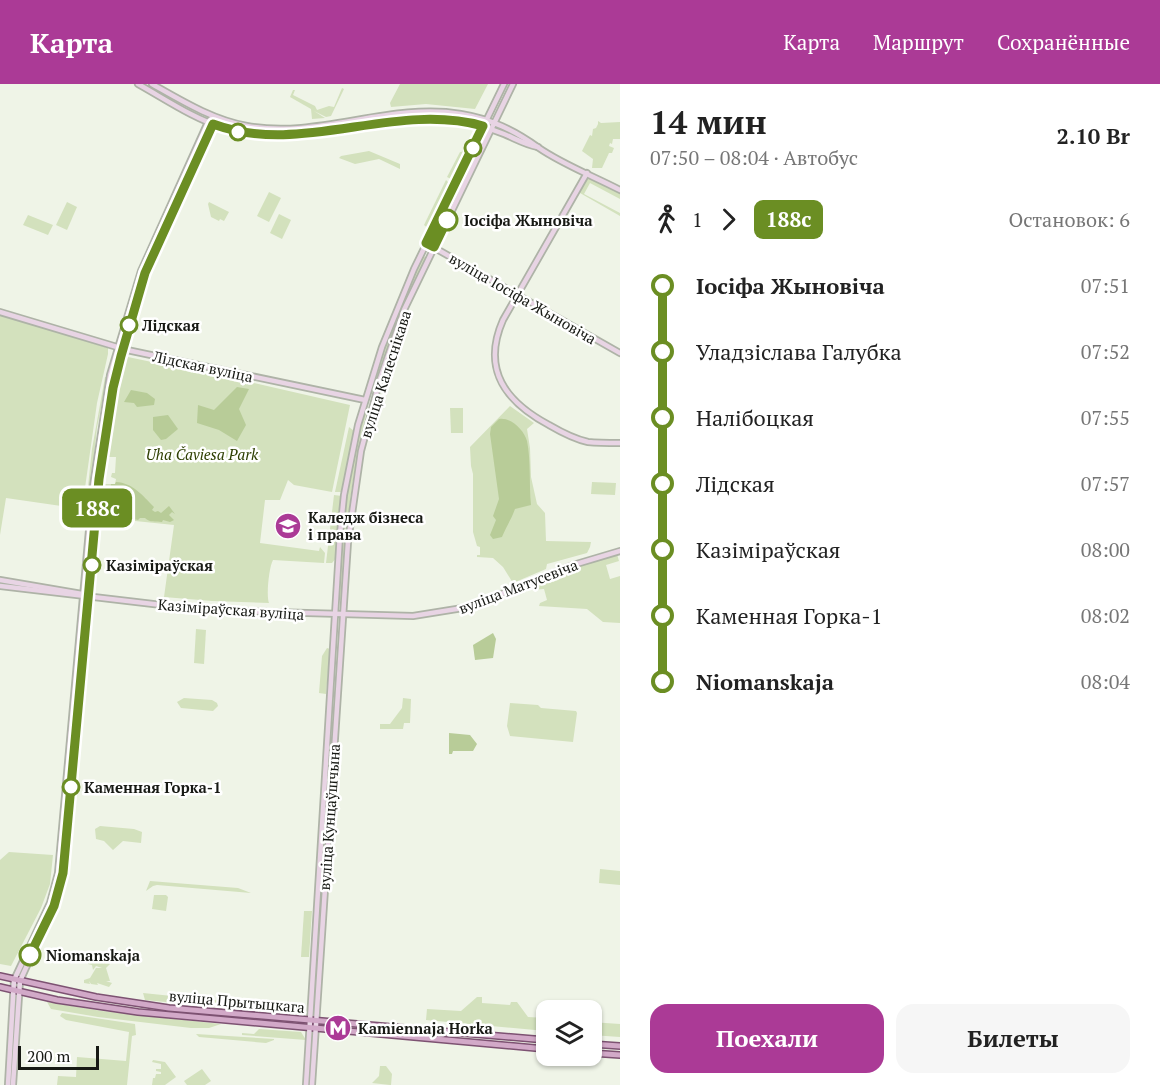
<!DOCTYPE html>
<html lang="ru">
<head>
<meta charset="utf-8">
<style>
	:root { --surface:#fff; --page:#f6f6f6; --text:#222; --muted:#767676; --accent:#ab3a96 }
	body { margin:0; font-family:"PT Serif",serif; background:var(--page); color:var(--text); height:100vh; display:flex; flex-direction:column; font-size:22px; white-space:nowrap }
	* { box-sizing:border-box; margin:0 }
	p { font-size:20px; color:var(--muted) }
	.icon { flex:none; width:33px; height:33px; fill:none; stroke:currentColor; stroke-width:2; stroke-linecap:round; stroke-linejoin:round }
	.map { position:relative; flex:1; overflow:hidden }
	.side { display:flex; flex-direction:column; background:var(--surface); width:540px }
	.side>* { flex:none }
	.badge { padding:0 12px; border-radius:9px; font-size:21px; line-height:39px }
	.buttons { position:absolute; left:536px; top:916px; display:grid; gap:12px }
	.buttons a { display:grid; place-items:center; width:66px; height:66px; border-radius:12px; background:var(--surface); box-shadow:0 2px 4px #0004; font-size:30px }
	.scale { position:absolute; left:18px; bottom:15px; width:81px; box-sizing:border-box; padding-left:6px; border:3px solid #171914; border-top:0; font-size:16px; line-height:21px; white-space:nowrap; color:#171914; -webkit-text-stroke:4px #fff; paint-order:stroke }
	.map>.badge { position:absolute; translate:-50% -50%; box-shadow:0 0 0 3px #fff }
	.legs { display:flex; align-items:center; gap:9px; height:66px; padding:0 30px; font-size:20px }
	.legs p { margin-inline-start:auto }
	.overview { display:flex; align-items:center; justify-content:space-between; height:102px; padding:0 30px }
	h1 { font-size:33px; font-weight:700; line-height:45px }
	.primary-button { display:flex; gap:12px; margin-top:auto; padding:12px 30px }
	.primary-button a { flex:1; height:69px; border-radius:18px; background:var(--accent); color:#fff; font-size:24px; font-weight:700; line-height:69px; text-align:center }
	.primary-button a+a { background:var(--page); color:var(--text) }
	ul { padding:0 30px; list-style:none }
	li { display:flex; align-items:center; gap:21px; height:66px; font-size:22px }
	li i { display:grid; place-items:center; width:9px; height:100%; margin:0 8px; background:currentColor }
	li i::after { content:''; width:15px; height:15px; margin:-8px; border:4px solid; border-radius:50%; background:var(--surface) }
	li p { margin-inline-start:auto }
	li:first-child i { background:linear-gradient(#0000 50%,currentColor 0) }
	li:last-child i { background:linear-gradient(currentColor 50%,#0000 0) }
	header { display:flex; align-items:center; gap:36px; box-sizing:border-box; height:84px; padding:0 30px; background:var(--accent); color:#fff }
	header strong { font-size:28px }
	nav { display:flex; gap:33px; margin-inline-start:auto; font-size:21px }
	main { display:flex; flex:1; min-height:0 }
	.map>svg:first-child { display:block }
	.green { fill:#d3e1bd }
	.forest { fill:#b8cc98 }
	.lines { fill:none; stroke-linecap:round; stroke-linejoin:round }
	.secondary-casing { stroke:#aeb3a7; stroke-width:8 }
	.primary-casing { stroke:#7d5272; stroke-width:8 }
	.secondary { stroke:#e8d4e4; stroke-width:4.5 }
	.primary { stroke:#d2a9c8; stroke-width:5 }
	.line-1-casing { stroke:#fff; stroke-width:14 }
	.line-1 { stroke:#6b8e23; stroke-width:9 }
	.stop-1-dot { fill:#fff; stroke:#6b8e23; stroke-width:3 }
	.labels { text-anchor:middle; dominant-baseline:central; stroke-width:5; stroke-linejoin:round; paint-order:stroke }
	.stop-label { font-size:15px; font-weight:bold; fill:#171914; stroke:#fff; text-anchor:start }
	.street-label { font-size:15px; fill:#171914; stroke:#fff }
	.park-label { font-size:15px; font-style:italic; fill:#2e3f02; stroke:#fff }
	.poi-label { font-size:15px; font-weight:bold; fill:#171914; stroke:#fff; text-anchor:start }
</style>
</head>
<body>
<header>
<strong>Карта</strong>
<nav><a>Карта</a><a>Маршрут</a><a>Сохранённые</a></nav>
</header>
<main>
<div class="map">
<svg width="620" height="1001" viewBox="0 0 620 1001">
	<rect width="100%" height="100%" fill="#eff4e7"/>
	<!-- green -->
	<g class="green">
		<path d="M400,0H488L475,25L426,20L391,23L390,19Z"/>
		<path d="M342,4L344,5L331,32L326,33L314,27L325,34L312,35L311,25L290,13L293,6H295L293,11L315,22L317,26L329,22L334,23Z"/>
		<path d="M598,37L601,39L620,38V55H613L612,60L610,59L609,62L614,64L612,69H609L602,84H592L593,75L582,67L590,51L592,52L593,45L596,44L598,40Z"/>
		<path d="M369,67L400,80V85L379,75L355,80L339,74L341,72Z"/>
		<path d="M466,67L467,69L456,94L451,95L447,93L460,68Z"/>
		<path d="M589,93L620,109V115L590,99L584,110L620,129V132L580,109V107L586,94Z"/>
		<path d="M446,96L452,102L429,145L424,141Z"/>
		<path d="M269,108L281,114L269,138L257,132Z"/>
		<path d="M67,118L77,123L67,146L56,141Z"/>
		<path d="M209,118L229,128L224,137L220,135L219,137L211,133L208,120Z"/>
		<path d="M279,130L291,136L282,155L270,149Z"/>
		<path d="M28,131L53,141L48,151L23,141Z"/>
		<path d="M423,172L427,174L374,308L371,307C385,260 402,216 423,172Z"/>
		<path d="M0,231L108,264V270L97,319L82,425L6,414L0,451Z"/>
		<path d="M128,273L209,290L217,295L223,292L350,321L332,408L294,401L288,396L280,416H265L260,459L319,467L320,463L325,469L324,479L273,476C269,483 266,512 269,519L212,517L164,513L174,441L106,434L102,430L105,400H115L116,395L111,393L112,389H115L116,373H108C111,351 117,289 128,273Z"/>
		<path d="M105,293H107L97,344L87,441L84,440L92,365Z"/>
		<path d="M510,322L534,339L527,345L530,364L531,393L537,420L545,429L546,457L591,458L590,463L587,469L547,480L546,485L513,499L503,483L493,474L477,473V471H480V463L477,462L473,448V390L471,382L470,363Z"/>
		<path d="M450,324H463V349H451Z"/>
		<path d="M364,326L367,327C351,389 345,452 342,516H339L341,454L346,415Z"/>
		<path d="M349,343L354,347L343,408H335Z"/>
		<path d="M592,398L616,399L615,411L591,410Z"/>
		<path d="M334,411L342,412V415L336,474L332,479H326Z"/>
		<path d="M617,470L619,477L606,481L610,495L620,492V539L603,538L587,525L539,522L540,519L547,516L544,505L532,506L531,502L572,484Z"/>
		<path d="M196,545L206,546L204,580L194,579Z"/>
		<path d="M327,564L330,565L326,610L319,609L322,572Z"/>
		<path d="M184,614L212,616L217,619L218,622L213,627L181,624L177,618Z"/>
		<path d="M403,614L411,615L410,639H404L403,645H380V640H390L402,624Z"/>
		<path d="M510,619L538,621L541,624L576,627L577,629L573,658L510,652L507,642Z"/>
		<path d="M100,742L134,745L142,748L141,759L123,757L113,766L104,757L96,755L95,745Z"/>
		<path d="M9,768L53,771L50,800L41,824L11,882L0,880V776Z"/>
		<path d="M600,785L620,787V801L599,799Z"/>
		<path d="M150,797L238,804L251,809L157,801L153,802L146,807Z"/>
		<path d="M154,811H166L168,813L166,827L152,825Z"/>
		<path d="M304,827H312L309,873H301Z"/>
		<path d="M88,877L110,880L106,884L110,897H106L112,899L109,903L97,899L98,901L91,900L89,897L90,900L84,899V896L90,894L96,884H102L96,882L93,886L92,881L88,880Z"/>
		<path d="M143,909L211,916L207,922L145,916Z"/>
		<path d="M477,913H482V919L510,921L511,918H517L528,933L546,934V947L426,936L427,925L461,927Z"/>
		<path d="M214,916L259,920L261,924L244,923L243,925H231L217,921Z"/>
		<path d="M47,918L102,927L221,940L209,944H191L98,933L51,925Z"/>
		<path d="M62,929L135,940L136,951L132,952L127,1001H57L58,992L76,993L77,973L126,977L129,948L66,936L60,932Z"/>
		<path d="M591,938L620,940V953L591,951Z"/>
		<path d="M259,945L301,948L306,956L242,951V949L254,950Z"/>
		<path d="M196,950L274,955V956L266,959L199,953Z"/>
		<path d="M153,976L165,978L176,993L165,1001H152L153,994H155L156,990H161V988L156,987V985H161V980L152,978Z"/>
		<path d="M380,982H386L392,990L391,1001H368H390L372,999L379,992Z"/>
		<path d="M202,985L211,997L205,1001H187L184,997Z"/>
	</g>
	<!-- forest -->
	<g class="forest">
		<path d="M237,303L249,305L239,325L246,341L237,357L219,346L197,339L198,321L214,326Z"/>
		<path d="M131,306L147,309L155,315L154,321L137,323L134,319L124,318Z"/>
		<path d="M168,331L178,345L166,355L161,356L153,346V333Z"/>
		<path d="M499,335C511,333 524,346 527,357C531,376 529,401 531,421L515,425C511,436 506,443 502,453L493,455L490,451L496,436L493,432L499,415L490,350L491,343Z"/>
		<path d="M116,398C133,399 142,411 154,423L152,426L155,428L158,427L161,429L169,422L175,430L172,428L169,431L174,436L170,438L163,436L162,438C155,437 150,439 145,434H140L138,436L126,433L125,424C121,430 120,432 112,431L110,426L113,413L110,408L111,400H115Z"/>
		<path d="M493,549L496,555L493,574L475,576L473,561Z"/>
		<path d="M449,649L470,651L477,660L473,667H453L452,670H449Z"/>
	</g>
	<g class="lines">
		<defs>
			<g id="secondary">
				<path d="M138,0C165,15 194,35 224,44C296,66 368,31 442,35C463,36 484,42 504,50C516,55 526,61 538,63"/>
				<path d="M152,0C182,17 213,36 247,42C319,55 389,18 461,30C491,35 514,46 539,64C562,80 595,93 620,106"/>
				<path d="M587,89L503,236C481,286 506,318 549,341C561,348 574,355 588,358C598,359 609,359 620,359"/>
				<path d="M426,159L620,269"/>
				<path d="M0,228L127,266L365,316"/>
				<path d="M0,496L82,510"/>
				<path d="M0,502L204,526L413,532L469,523L573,481L620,467"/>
				<path d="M8,1001L14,896L50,819L58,789L93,402L110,291L141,187L208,38L213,33"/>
				<path d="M13,1001L20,897L54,822L63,789L99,395L113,305L121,272L145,189L213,40V33"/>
				<path d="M306,1001L340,450L344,411L358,341L382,263L414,185L504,0"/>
				<path d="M312,1001L348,458L361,367L380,295L404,226L513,0"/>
			</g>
			<g id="primary">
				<path d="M0,892L96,913L169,924L546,956"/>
				<path d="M0,903L57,916L138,928L546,965"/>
				<path d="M591,960L620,962"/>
				<path d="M591,969L620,971"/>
			</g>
		</defs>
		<!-- secondary casing -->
		<use href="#secondary" class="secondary-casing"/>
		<!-- primary casing -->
		<use href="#primary" class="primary-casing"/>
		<!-- secondary -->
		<use href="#secondary" class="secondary"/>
		<!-- primary -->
		<use href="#primary" class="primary"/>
	</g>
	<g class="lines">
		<defs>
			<path id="line-1" d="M30,871L54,822L63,789L99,395L113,304L121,272L145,189L213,40C302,73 393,17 483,42L426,159L434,163L447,136"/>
		</defs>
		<!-- line-1 casing -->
		<use href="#line-1" class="line-1-casing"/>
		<!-- line-1 -->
		<use href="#line-1" class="line-1"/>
	</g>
	<!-- icons -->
	<defs>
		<symbol id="university-disc" viewBox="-11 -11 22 22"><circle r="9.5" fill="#ab3a96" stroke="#fff"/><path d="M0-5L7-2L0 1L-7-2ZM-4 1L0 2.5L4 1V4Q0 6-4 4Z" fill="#fff"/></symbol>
		<symbol id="metro-disc" viewBox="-11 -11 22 22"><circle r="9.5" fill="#ab3a96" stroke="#fff"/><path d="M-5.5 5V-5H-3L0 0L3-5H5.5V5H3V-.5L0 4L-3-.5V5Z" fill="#fff"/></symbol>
	</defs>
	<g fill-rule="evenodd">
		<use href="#university-disc" x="273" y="427" width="30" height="30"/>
		<use href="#metro-disc" x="323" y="929" width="30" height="30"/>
	</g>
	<!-- markers -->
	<g class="stop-1-dot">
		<circle cx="238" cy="48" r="8"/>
		<circle cx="473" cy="64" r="8"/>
		<circle cx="447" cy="136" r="10"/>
		<circle cx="129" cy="241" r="8"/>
		<circle cx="92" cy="481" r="8"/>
		<circle cx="71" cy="703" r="8"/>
		<circle cx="30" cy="871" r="10"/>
	</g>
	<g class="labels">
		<!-- stop labels -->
		<g class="stop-label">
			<text x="464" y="136">Іосіфа Жыновіча</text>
			<text x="142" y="241">Лідская</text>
			<text x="106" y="481">Казіміраўская</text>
			<text x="84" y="703">Каменная Горка-1</text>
			<text x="46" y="871">Niomanskaja</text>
		</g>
		<!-- street labels -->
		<g class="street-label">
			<text transform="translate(523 214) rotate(30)">вуліца Іосіфа Жыновіча</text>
			<text transform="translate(203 282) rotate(12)">Лідская вуліца</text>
			<text transform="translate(385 290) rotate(-72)">вуліца Калеснікава</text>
			<text transform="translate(518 502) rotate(-21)">вуліца Матусевіча</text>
			<text transform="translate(231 525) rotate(4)">Казіміраўская вуліца</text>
			<text transform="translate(329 733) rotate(-86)">вуліца Кунцаўшчына</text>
			<text transform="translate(237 917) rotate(5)">вуліца Прытыцкага</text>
		</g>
		<!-- park labels -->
		<g class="park-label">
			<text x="202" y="370">Uha Čaviesa Park</text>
		</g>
		<!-- poi labels -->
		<g class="poi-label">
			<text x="308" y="433">Каледж бізнеса<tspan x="308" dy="17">і права</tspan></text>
			<text x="358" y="944">Kamiennaja Horka</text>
		</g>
	</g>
</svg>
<div class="buttons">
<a><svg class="icon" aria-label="layers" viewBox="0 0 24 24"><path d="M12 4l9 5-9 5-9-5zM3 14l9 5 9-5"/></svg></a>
</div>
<div class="scale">200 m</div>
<b class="badge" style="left:97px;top:424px;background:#6b8e23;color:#fff">188с</b>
</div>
<section class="side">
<div class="overview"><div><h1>14 мин</h1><p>07:50 – 08:04 · Автобус</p></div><b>2.10 Br</b></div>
<div class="legs"><svg class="icon" aria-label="walk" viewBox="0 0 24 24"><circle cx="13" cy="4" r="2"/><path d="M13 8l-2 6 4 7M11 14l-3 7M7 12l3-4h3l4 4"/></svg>1<svg class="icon" aria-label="forward" viewBox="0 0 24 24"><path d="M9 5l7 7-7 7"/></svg><b class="badge" style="background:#6b8e23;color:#fff">188с</b><p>Остановок: 6</p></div>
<ul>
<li><i style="color:#6b8e23"></i><b>Іосіфа Жыновіча</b><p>07:51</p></li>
<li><i style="color:#6b8e23"></i><span>Уладзіслава Галубка</span><p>07:52</p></li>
<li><i style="color:#6b8e23"></i><span>Налібоцкая</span><p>07:55</p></li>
<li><i style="color:#6b8e23"></i><span>Лідская</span><p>07:57</p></li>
<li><i style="color:#6b8e23"></i><span>Казіміраўская</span><p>08:00</p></li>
<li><i style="color:#6b8e23"></i><span>Каменная Горка-1</span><p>08:02</p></li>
<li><i style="color:#6b8e23"></i><b>Niomanskaja</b><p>08:04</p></li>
</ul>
<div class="primary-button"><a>Поехали</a><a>Билеты</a></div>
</section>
</main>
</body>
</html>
